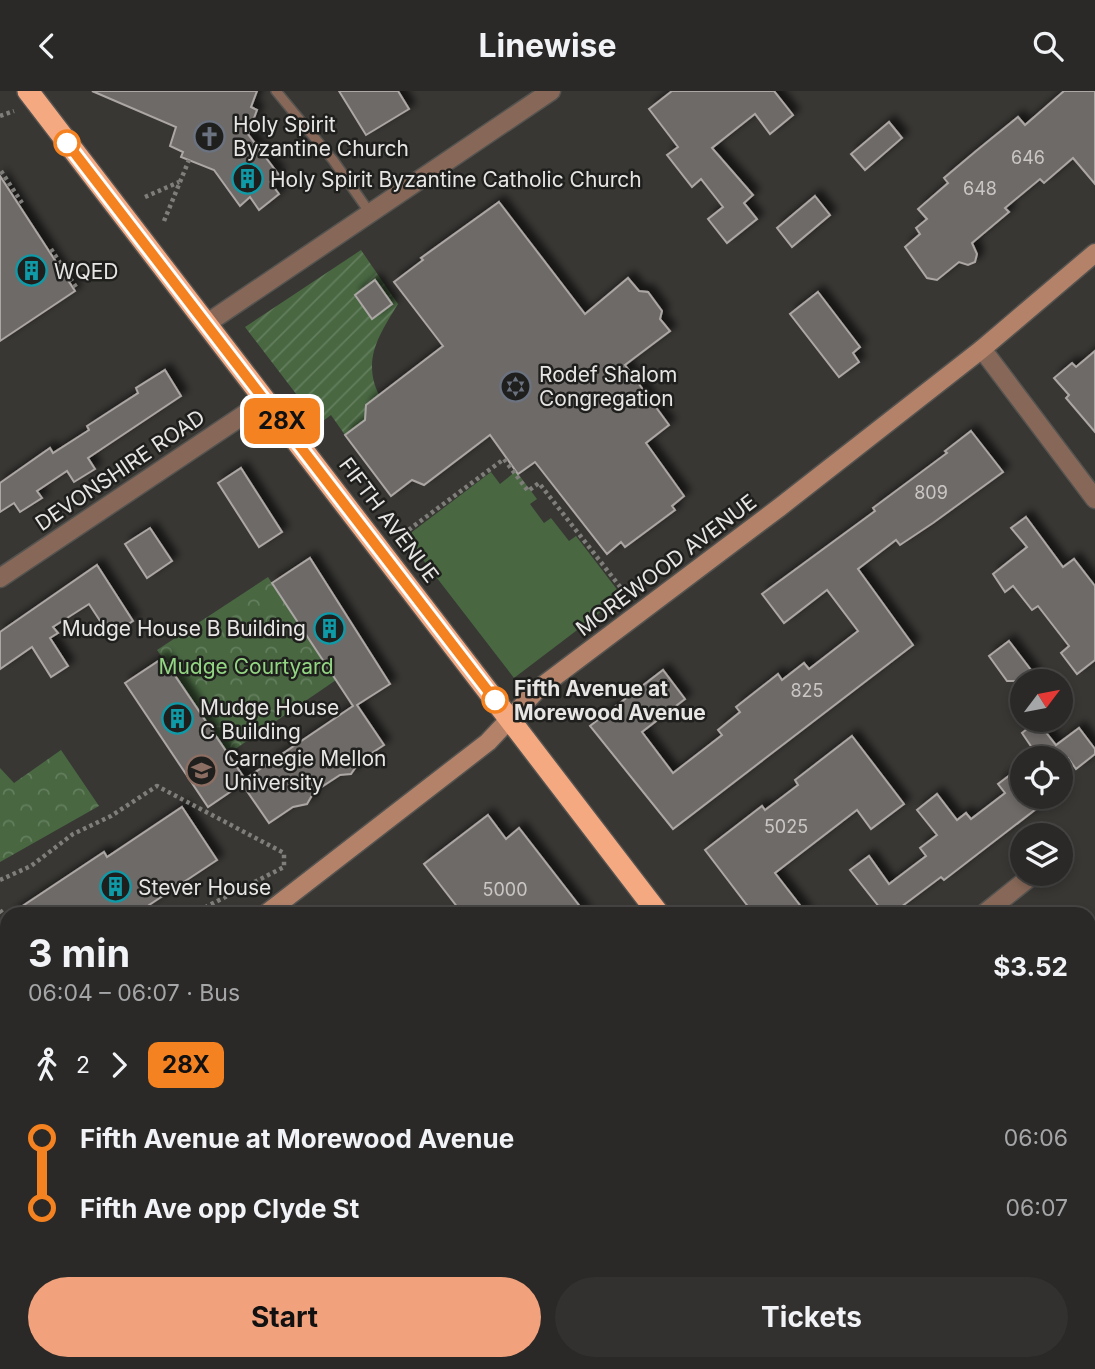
<!DOCTYPE html>
<html lang="en">
<head>
<meta charset="utf-8">
<style>
	:root { --surface:#2a2927; --page:#32312f; --text:#f1f3f6; --muted:#a5a6a7; --line:#464544; --accent:#f1a17c }
	body { margin:0; font-family:Inter,sans-serif; background:var(--page); color:var(--text); height:100vh; display:flex; flex-direction:column; font-size:26px; white-space:nowrap }
	* { box-sizing:border-box; margin:0 }
	p { font-size:23px; color:var(--muted) }
	.icon { flex:none; width:38px; height:38px; fill:none; stroke:currentColor; stroke-width:2; stroke-linecap:round; stroke-linejoin:round }
	.map { position:relative; flex:1; overflow:hidden }
	.details { position:absolute; left:0px; top:816px; width:1096px; height:464px; display:flex; flex-direction:column; background:var(--surface); border-radius:21px 21px 0 0; box-shadow:0 4px 10px #0003,0 0 0 2px var(--line) }
	.details>* { flex:none }
	.badge { padding:0 14px; border-radius:10px; font-size:24px; line-height:46px }
	.needle { width:46px; rotate:58deg }
	.buttons { position:absolute; left:1010px; top:578px; display:grid; gap:14px }
	.buttons a { display:grid; place-items:center; width:63px; height:63px; border-radius:50%; background:var(--surface); box-shadow:0 4px 10px #0003,0 0 0 2px var(--line); font-size:35px }
	.map>.badge { position:absolute; translate:-50% -50%; box-shadow:0 0 0 4px #fff }
	.legs { display:flex; align-items:center; gap:10px; height:77px; padding:0 28px; font-size:23px }
	.legs p { margin-inline-start:auto }
	.head { display:flex; align-items:center; justify-content:space-between; height:119px; padding:0 28px }
	h1 { font-size:38px; font-weight:700; line-height:52px }
	.cta { display:flex; gap:14px; margin-top:auto; padding:14px 28px }
	.cta a { flex:1; height:80px; border-radius:42px; background:var(--accent); color:#111; font-size:28px; font-weight:700; line-height:80px; text-align:center }
	.cta a+a { background:var(--page); color:var(--text) }
	ul { padding:0 28px; list-style:none }
	li { display:flex; align-items:center; gap:24px; height:70px; font-size:26px }
	li i { display:grid; place-items:center; width:10px; height:100%; margin:0 9px; background:currentColor }
	li i::after { content:''; width:18px; height:18px; margin:-9px; border:5px solid; border-radius:50%; background:var(--surface) }
	li p { margin-inline-start:auto }
	li:first-child i { background:linear-gradient(#0000 50%,currentColor 0) }
	li:last-child i { background:linear-gradient(currentColor 50%,#0000 0) }
	header { display:flex; justify-content:space-between; align-items:center; height:91px; padding:0 28px; background:var(--surface); font-size:32px; font-weight:700 }
	.map>svg:first-child { display:block }
	.grass { fill:#496842 }
	.park { fill:url(#park-crowns) }
	.garden { fill:url(#garden-furrows) }
	.building { fill:#6e6a68; stroke:#aca7a5; stroke-width:2; filter:url(#shadow) }
	.lines { fill:none; stroke-linecap:round; stroke-linejoin:round }
	.lane-casing { stroke:#545350; stroke-width:12 }
	.street-casing { stroke:#545350; stroke-width:21 }
	.secondary-casing { stroke:#545350; stroke-width:21 }
	.highway-casing { stroke:#545350; stroke-width:24 }
	.path { stroke:#7f7e7b; stroke-width:4.5; stroke-dasharray:3.5 3.5; stroke-linecap:butt }
	.lane { stroke:#876858; stroke-width:9 }
	.street { stroke:#876858; stroke-width:18 }
	.secondary { stroke:#b38269; stroke-width:18 }
	.highway { stroke:#f4a981; stroke-width:21 }
	.line-1-casing { stroke:#fff; stroke-width:16 }
	.line-1 { stroke:#f58220; stroke-width:10 }
	.stop-1-dot { fill:#fff; stroke:#f58220; stroke-width:3.5 }
	.labels { text-anchor:middle; dominant-baseline:central; stroke-width:5; stroke-linejoin:round; paint-order:stroke }
	.number-label { font-size:18px; fill:#c9c7c5 }
	.poi-label { font-size:21px; fill:#e7e6e4; stroke:#1f1f1d; text-anchor:start }
	.street-label { font-size:21px; fill:#e7e6e4; stroke:#1f1f1d }
	.park-label { font-size:21px; fill:#92d682; stroke:#1f1f1d }
	.stop-label { font-size:21px; font-weight:bold; fill:#e7e6e4; stroke:#1f1f1d; text-anchor:start }
</style>
</head>
<body>
<header><svg class="icon" aria-label="back" viewBox="0 0 24 24"><path d="M15 5l-7 7 7 7"/></svg>Linewise<svg class="icon" aria-label="search" viewBox="0 0 24 24"><circle cx="10" cy="10" r="6"/><path d="M15 15l6 6"/></svg></header>
<div class="map">
<svg width="1095" height="1278" viewBox="0 0 1095 1278">
	<defs>
		<pattern id="park-crowns" width="20" height="18" patternUnits="userSpaceOnUse" patternTransform="scale(1.75)"><rect width="20" height="18" fill="#496842"/><path d="M2 6a3 3 0 1 1 6 0M12 15a3 3 0 1 1 6 0" fill="none" stroke="#637e5d"/></pattern>
		<pattern id="garden-furrows" width="10" height="10" patternUnits="userSpaceOnUse" patternTransform="scale(1.75)"><rect width="10" height="10" fill="#496842"/><path d="M-1 1l2-2M0 10L10 0M9 11l2-2" fill="none" stroke="#637e5d"/></pattern>
		<filter id="shadow"><feDropShadow dx="6" dy="-6" stdDeviation="3.5" flood-color="#0009"/></filter>
	</defs>
	<rect width="100%" height="100%" fill="#383734"/>
	<!-- grass -->
	<path class="grass" d="M516,380L537,408L530,413L544,432L551,427L569,450L576,445L622,505L514,587L410,452L412,441L491,381L500,393Z"/>
	<!-- park -->
	<g class="park">
		<path d="M268,486L336,589L228,663L157,559Z"/>
		<path d="M61,659L99,715L0,771V677L14,692Z"/>
		<path d="M7,1110V1199L0,1200V1111Z"/>
	</g>
	<!-- garden -->
	<path class="garden" d="M361,159L398,213C379,244 362,269 379,304L366,314L365,329L345,344L331,324L319,333L245,236Z"/>
	<!-- building -->
	<g class="building">
		<path d="M92,0H257L251,16L257,19L248,43L279,84L270,91L279,103L259,119L250,106L240,115L214,79L181,66L183,61L170,55L176,36Z"/>
		<path d="M339,0H398L409,18L366,44Z"/>
		<path d="M672,0H774L793,24L770,43L755,23L712,57L753,104L744,112L757,128L727,152L708,128L723,116L701,88L692,96L667,64L678,56L649,18Z"/>
		<path d="M1064,0H1095V93L1073,67L1044,92L1040,88L1005,117L1009,121L972,152L977,163L975,171L968,174L959,171L937,189L927,187L905,156L920,143L916,137L927,128L918,118L948,92L944,87L976,60L1018,26L1025,34Z"/>
		<path d="M889,31L902,47L865,79L851,63Z"/>
		<path d="M0,85L75,200L0,250Z"/>
		<path d="M815,105L830,124L792,156L777,137Z"/>
		<path d="M499,111L585,223L628,187L639,200L648,201L662,220L660,228L670,240L625,274L669,334L646,352L684,405L672,415L675,419L625,456L621,451L607,463L535,371L518,383L490,344L424,394L412,389L391,405L345,344L365,329L366,314L443,255L394,191L423,169L421,167Z"/>
		<path d="M375,189L392,213L372,228L355,204Z"/>
		<path d="M818,201L860,256L853,262L859,271L839,286L790,223Z"/>
		<path d="M1095,260V341L1066,307L1069,304L1054,287L1072,272L1076,276Z"/>
		<path d="M165,279L181,305L88,367L95,378L74,391L67,380L37,400L42,407L20,421L14,412L0,421V392L50,357L53,362L89,339L87,335L138,302L136,297Z"/>
		<path d="M971,340L1003,381L933,432L900,454L896,449L858,478L913,554L673,738L590,635L663,579L685,608L642,641L673,682L722,644L718,639L740,621L736,616L778,583L782,589L804,572L809,578L858,540L827,499L784,532L762,503L875,420L873,417L947,362L945,360Z"/>
		<path d="M241,377L282,441L259,456L218,392Z"/>
		<path d="M1026,426L1063,476L1074,468L1095,495V569L1077,583L1061,562L1069,555L1038,515L1032,519L1013,495L1005,501L993,483L1027,456L1011,437Z"/>
		<path d="M150,437L172,470L147,487L125,453Z"/>
		<path d="M310,467L390,593L357,614L384,654L360,670L351,683L340,684L314,701L307,713L293,716L269,732L242,693L208,716L125,592L163,567L245,688L353,615L272,492Z"/>
		<path d="M97,474L133,530L110,545L89,513L53,536L58,542L50,547L68,575L51,586L32,556L0,578V541Z"/>
		<path d="M1009,550L1031,579L1037,590H1007L989,565Z"/>
		<path d="M1037,630L1056,654L1079,637L1095,658V663L1076,678L1068,667H1039L1022,642Z"/>
		<path d="M852,645L904,713L871,738L857,719L775,782L806,822H753L705,759L762,715L765,719L798,694L795,689Z"/>
		<path d="M1022,675V705H1053L944,789L941,786L893,822H884L850,779L869,765L889,793L926,765L920,757L937,744L917,719L937,703L957,729L966,722L971,728L1005,702L998,693Z"/>
		<path d="M182,716L217,769L137,822H12L104,761L107,766Z"/>
		<path d="M488,724L506,748L519,737L585,822H462L424,773Z"/>
	</g>
	<g class="lines">
		<defs>
			<g id="lane">
				<path d="M276,0L333,69L370,122"/>
				<path d="M0,850L7,861"/>
				<path d="M1088,1207L1095,1200"/>
			</g>
			<g id="street">
				<path d="M206,233L551,0"/>
				<path d="M982,258L1095,408"/>
				<path d="M0,487L266,309"/>
				<path d="M985,822L1035,782"/>
				<path d="M638,1272L642,1278"/>
				<path d="M141,1278L143,1272"/>
			</g>
			<g id="secondary">
				<path d="M267,822L488,651L537,599L780,416L982,258L1095,162"/>
				<path d="M0,985L7,984"/>
			</g>
			<g id="highway">
				<path d="M28,0L658,822"/>
				<path d="M1002,1272L1007,1278"/>
			</g>
		</defs>
		<!-- lane casing -->
		<use href="#lane" class="lane-casing"/>
		<!-- street casing -->
		<use href="#street" class="street-casing"/>
		<!-- secondary casing -->
		<use href="#secondary" class="secondary-casing"/>
		<!-- highway casing -->
		<use href="#highway" class="highway-casing"/>
		<!-- path -->
		<g class="path">
			<path d="M0,25L14,20"/>
			<path d="M1,80L22,112"/>
			<path d="M145,106L179,91"/>
			<path d="M164,130L189,69"/>
			<path d="M51,158L78,199"/>
			<path d="M403,443L504,368L528,400L539,392L625,502"/>
			<path d="M0,789L31,775L73,743L111,725L157,695L284,762V776L194,822"/>
			<path d="M0,819L7,829"/>
			<path d="M0,1098L7,1097"/>
			<path d="M0,1210L7,1209"/>
			<path d="M706,1278L712,1272"/>
		</g>
		<!-- lane -->
		<use href="#lane" class="lane"/>
		<!-- street -->
		<use href="#street" class="street"/>
		<!-- secondary -->
		<use href="#secondary" class="secondary"/>
		<!-- highway -->
		<use href="#highway" class="highway"/>
	</g>
	<g class="lines">
		<defs>
			<path id="line-1" d="M67,52L495,609"/>
		</defs>
		<!-- line-1 casing -->
		<use href="#line-1" class="line-1-casing"/>
		<!-- line-1 -->
		<use href="#line-1" class="line-1"/>
	</g>
	<!-- icons -->
	<defs>
		<symbol id="church-ring" viewBox="-11 -11 22 22"><circle r="9.5" fill="#1f1f1d" stroke="#6b7280" stroke-width="1.5"/><path d="M-1.2-6h2.4v3.5h3.3v2.4h-3.3V6h-2.4V-.1h-3.3v-2.4h3.3Z" fill="#6b7280"/></symbol>
		<symbol id="building-ring" viewBox="-11 -11 22 22"><circle r="9.5" fill="#1f1f1d" stroke="#0f9aa8" stroke-width="1.5"/><path d="M-4-6H4V6H1V3H-1V6H-4ZM-2.5-4.3h1.7v1.8h-1.7ZM.8-4.3h1.7v1.8H.8ZM-2.5-1h1.7V.8h-1.7ZM.8-1h1.7V.8H.8Z" fill="#0f9aa8"/></symbol>
		<symbol id="synagogue-ring" viewBox="-11 -11 22 22"><circle r="9.5" fill="#1f1f1d" stroke="#6b7280" stroke-width="1.5"/><path d="M0-6.5L5.6 3.2H-5.6ZM0 6.5L5.6-3.2H-5.6Z" fill="#6b7280"/></symbol>
		<symbol id="university-ring" viewBox="-11 -11 22 22"><circle r="9.5" fill="#1f1f1d" stroke="#8d6e63" stroke-width="1.5"/><path d="M0-5L7-2L0 1L-7-2ZM-4 1L0 2.5L4 1V4Q0 6-4 4Z" fill="#8d6e63"/></symbol>
	</defs>
	<g fill-rule="evenodd">
		<use href="#church-ring" x="192" y="28" width="35" height="35"/>
		<use href="#building-ring" x="230" y="70" width="35" height="35"/>
		<use href="#building-ring" x="14" y="162" width="35" height="35"/>
		<use href="#synagogue-ring" x="498" y="278" width="35" height="35"/>
		<use href="#building-ring" x="312" y="520" width="35" height="35"/>
		<use href="#building-ring" x="160" y="610" width="35" height="35"/>
		<use href="#university-ring" x="184" y="662" width="35" height="35"/>
		<use href="#building-ring" x="98" y="778" width="35" height="35"/>
	</g>
	<!-- markers -->
	<g class="stop-1-dot">
		<circle cx="67" cy="52" r="12"/>
		<circle cx="495" cy="609" r="12"/>
	</g>
	<g class="labels">
		<!-- number labels -->
		<g class="number-label">
			<text x="1028" y="66">646</text>
			<text x="980" y="97">648</text>
			<text x="931" y="401">809</text>
			<text x="807" y="599">825</text>
			<text x="786" y="735">5025</text>
			<text x="505" y="798">5000</text>
		</g>
		<!-- poi labels -->
		<g class="poi-label">
			<text x="233" y="33">Holy Spirit<tspan x="233" dy="24">Byzantine Church</tspan></text>
			<text x="270" y="88">Holy Spirit Byzantine Catholic Church</text>
			<text x="54" y="180">WQED</text>
			<text x="539" y="283">Rodef Shalom<tspan x="539" dy="24">Congregation</tspan></text>
			<text x="306" y="537" text-anchor="end">Mudge House B Building</text>
			<text x="200" y="616">Mudge House<tspan x="200" dy="24">C Building</tspan></text>
			<text x="224" y="667">Carnegie Mellon<tspan x="224" dy="24">University</tspan></text>
			<text x="138" y="796">Stever House</text>
		</g>
		<!-- street labels -->
		<g class="street-label">
			<text transform="translate(120 379) rotate(-34)">DEVONSHIRE ROAD</text>
			<text transform="translate(389 429) rotate(53)">FIFTH AVENUE</text>
			<text transform="translate(666 474) rotate(-37)">MOREWOOD AVENUE</text>
		</g>
		<!-- park labels -->
		<g class="park-label">
			<text x="246" y="575">Mudge Courtyard</text>
		</g>
		<!-- stop labels -->
		<g class="stop-label">
			<text x="514" y="597">Fifth Avenue at<tspan x="514" dy="24">Morewood Avenue</tspan></text>
		</g>
	</g>
</svg>
<div class="buttons">
<a><svg class="needle" viewBox="-14 -14 28 28"><path d="M0-13l5 13h-10z" fill="#e53935"/><path d="M0 13l5-13h-10z" fill="#a5a6a7"/></svg></a>
<a><svg class="icon" aria-label="locate" viewBox="0 0 24 24"><circle cx="12" cy="12" r="6"/><path d="M12 2v4M12 18v4M2 12h4M18 12h4"/></svg></a>
<a><svg class="icon" aria-label="layers" viewBox="0 0 24 24"><path d="M12 4l9 5-9 5-9-5zM3 14l9 5 9-5"/></svg></a>
</div>
<b class="badge" style="left:282px;top:330px;background:#f58220;color:#111">28X</b>
<section class="details">
<div class="head"><div><h1>3 min</h1><p>06:04 – 06:07 · Bus</p></div><b>$3.52</b></div>
<div class="legs"><svg class="icon" aria-label="walk" viewBox="0 0 24 24"><circle cx="13" cy="4" r="2"/><path d="M13 8l-2 6 4 7M11 14l-3 7M7 12l3-4h3l4 4"/></svg>2<svg class="icon" aria-label="forward" viewBox="0 0 24 24"><path d="M9 5l7 7-7 7"/></svg><b class="badge" style="background:#f58220;color:#111">28X</b></div>
<ul>
<li><i style="color:#f58220"></i><b>Fifth Avenue at Morewood Avenue</b><p>06:06</p></li>
<li><i style="color:#f58220"></i><b>Fifth Ave opp Clyde St</b><p>06:07</p></li>
</ul>
<div class="cta"><a>Start</a><a>Tickets</a></div>
</section>
</div>
</body>
</html>
